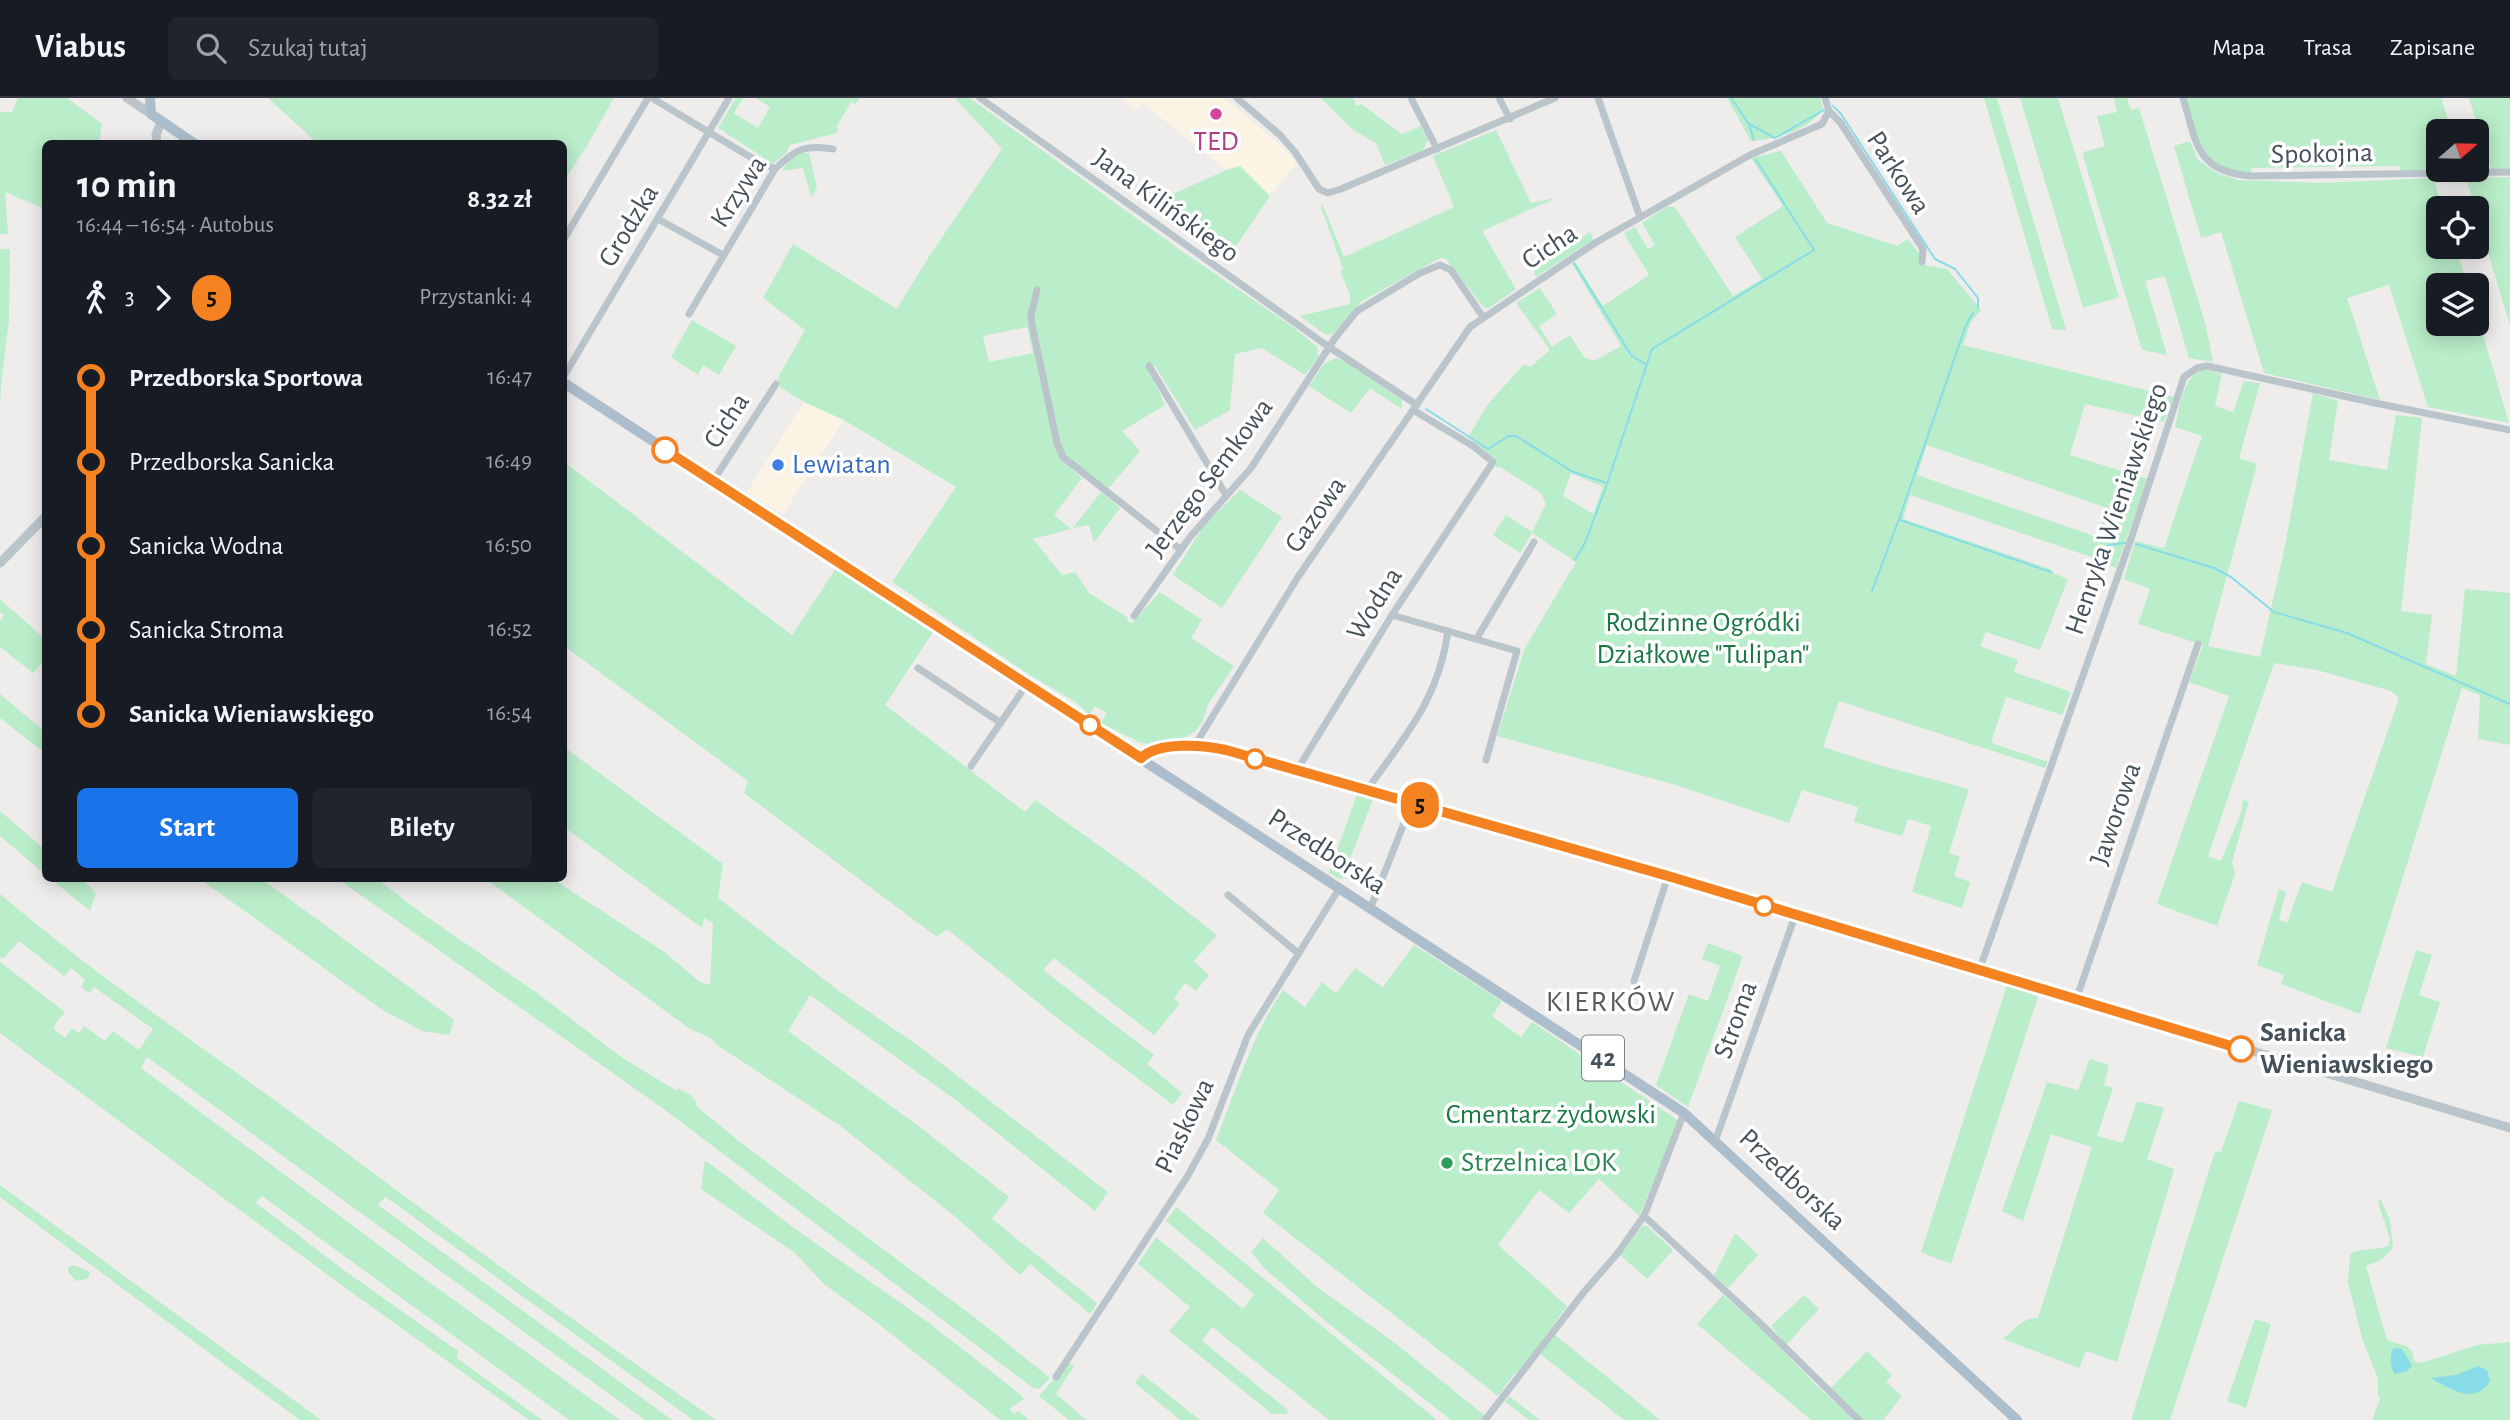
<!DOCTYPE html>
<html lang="pl">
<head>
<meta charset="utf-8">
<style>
	:root { --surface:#171b24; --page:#20242c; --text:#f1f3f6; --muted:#9ea1a6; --line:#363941; --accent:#1a73e8 }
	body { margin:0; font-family:"Alegreya Sans",sans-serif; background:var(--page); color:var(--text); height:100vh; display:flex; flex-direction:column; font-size:26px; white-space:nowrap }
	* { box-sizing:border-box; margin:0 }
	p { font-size:23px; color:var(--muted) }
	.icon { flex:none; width:38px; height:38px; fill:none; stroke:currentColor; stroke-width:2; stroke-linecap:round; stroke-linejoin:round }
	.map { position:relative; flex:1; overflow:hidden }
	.panel { position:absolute; left:42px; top:42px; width:525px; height:742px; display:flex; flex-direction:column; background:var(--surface); border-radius:10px; box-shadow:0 4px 18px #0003 }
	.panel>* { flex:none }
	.badge { padding:0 14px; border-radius:23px; font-size:24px; line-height:46px }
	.needle { width:46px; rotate:70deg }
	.controls { position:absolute; left:2426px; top:21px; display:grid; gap:14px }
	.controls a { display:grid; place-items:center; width:63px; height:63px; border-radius:10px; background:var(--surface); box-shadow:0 4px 18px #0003; font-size:35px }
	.map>.badge { position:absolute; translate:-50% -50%; box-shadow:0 0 0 4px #fff }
	.legs { display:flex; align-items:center; gap:10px; height:77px; padding:0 35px; font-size:23px }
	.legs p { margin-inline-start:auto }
	.summary { display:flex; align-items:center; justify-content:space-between; height:119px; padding:0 35px }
	h1 { font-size:38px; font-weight:700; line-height:52px }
	.cta { display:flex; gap:14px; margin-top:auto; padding:14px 35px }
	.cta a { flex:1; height:80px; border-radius:10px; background:var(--accent); color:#fff; font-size:28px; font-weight:700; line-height:80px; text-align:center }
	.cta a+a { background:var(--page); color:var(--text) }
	ul { padding:0 35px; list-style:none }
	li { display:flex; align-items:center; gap:24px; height:84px; font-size:26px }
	li i { display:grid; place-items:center; width:10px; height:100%; margin:0 9px; background:currentColor }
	li i::after { content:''; width:18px; height:18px; margin:-9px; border:5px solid; border-radius:50%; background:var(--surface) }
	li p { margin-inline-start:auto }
	li:first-child i { background:linear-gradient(#0000 50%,currentColor 0) }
	li:last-child i { background:linear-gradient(currentColor 50%,#0000 0) }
	header { display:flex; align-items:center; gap:42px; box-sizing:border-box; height:98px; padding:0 35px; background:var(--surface); border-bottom:2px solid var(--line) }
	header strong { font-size:33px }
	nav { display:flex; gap:38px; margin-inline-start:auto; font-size:24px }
	.search { width:490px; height:63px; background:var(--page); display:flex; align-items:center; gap:18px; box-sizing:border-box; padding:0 24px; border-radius:10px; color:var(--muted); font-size:26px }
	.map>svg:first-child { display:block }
	.commercial { fill:#fbf3e4 }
	.green { fill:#baedca; fill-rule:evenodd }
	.water { fill:#88dce9 }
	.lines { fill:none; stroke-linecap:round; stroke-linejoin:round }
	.stream { stroke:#88dce9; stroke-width:2 }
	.minor { stroke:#bac5cb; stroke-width:7 }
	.tertiary { stroke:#bac5cb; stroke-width:9 }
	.primary { stroke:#acbecb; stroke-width:10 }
	.line-1-casing { stroke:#fff; stroke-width:16 }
	.line-1 { stroke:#f58220; stroke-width:10 }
	.hotel-dot { fill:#d1479c; stroke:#fff; stroke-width:2.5 }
	.stop-1-dot { fill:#fff; stroke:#f58220; stroke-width:3.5 }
	.shop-dot { fill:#3f7fe0; stroke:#fff; stroke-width:2.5 }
	.leisure-dot { fill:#2e9e5b; stroke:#fff; stroke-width:2.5 }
	.labels { text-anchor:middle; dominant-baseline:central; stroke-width:7; stroke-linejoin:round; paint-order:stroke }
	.shield { fill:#fff; stroke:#7d858b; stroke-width:2 }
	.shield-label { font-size:26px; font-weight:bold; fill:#455159 }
	.hotel-label { font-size:28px; fill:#b23c85; stroke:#fff }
	.street-label { font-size:28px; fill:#455159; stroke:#fff }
	.shop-label { font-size:28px; fill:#366cbe; stroke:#fff; text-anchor:start }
	.park-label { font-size:28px; fill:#187841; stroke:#fff }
	.stop-label { font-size:28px; font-weight:bold; fill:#455159; stroke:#fff; text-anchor:start }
	.leisure-label { font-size:28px; fill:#27864d; stroke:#fff; text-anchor:start }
	.neighbourhood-label { font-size:30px; letter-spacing:2px; fill:#595d61; stroke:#fff }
</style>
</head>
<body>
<header>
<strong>Viabus</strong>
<div class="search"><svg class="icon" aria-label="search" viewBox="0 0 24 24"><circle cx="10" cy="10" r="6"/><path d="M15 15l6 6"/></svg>Szukaj tutaj</div>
<nav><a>Mapa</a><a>Trasa</a><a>Zapisane</a></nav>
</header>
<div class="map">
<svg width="2510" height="1322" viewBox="0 0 2510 1322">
	<rect width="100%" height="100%" fill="#efecec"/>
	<!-- commercial -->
	<g class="commercial">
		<path d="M1120,0H1224L1278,45L1297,65L1270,98L1240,68L1226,72L1144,6L1134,11Z"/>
		<path d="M804,304L844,322L783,416L747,394Z"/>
	</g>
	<!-- green -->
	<g class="green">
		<path d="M18,0H67L102,26L99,45L46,46L45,111L5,94L8,136H0V14H12Z"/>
		<path d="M268,0H614L588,46L564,83V46L317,45Z"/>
		<path d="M736,0H743L734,15L758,30L770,9L756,0H860L855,6L851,4L836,29L838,31L837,35L790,47L786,55L773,66L718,30Z"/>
		<path d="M955,0H970L1179,151L1293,229L1317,249L1318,259L1305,277L1262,250L1235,256L1230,312L1195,332L1155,268L1148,270L1165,307L1122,333L1140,353L1109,390L1075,367L1072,371L1082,380L1054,417L1071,431L1033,441L1062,477L1075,474L1089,495L1128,520L1127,523L1132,525L1160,494L1202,522L1191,540L1234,568L1208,606L1203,622L1196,633L1182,641L1154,646L1141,645L1101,625L1107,615L1095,608L1089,617L1077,605L1028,576L892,484L956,389L844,322L804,304L780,289L778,279L805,232L763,200L793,146L897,211L928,160L1002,51ZM1027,229L1033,255L989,264L983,238Z"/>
		<path d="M1321,0H1353L1356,8L1361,6L1402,36L1421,28L1428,42L1423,52L1385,67L1376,45L1352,31Z"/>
		<path d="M1727,0H1820L1823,11C1808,33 1776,41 1751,43Z"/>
		<path d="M1984,0H1997L2066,232L2052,231Z"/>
		<path d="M2020,0H2058L2119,199L2117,200L2083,210Z"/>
		<path d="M2114,0H2127L2131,12L2139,10L2206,228L2213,264L2189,260L2165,178L2145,183L2167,257L2142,252L2083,58L2084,54L2105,48L2097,18L2117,14Z"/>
		<path d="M2186,0H2441L2452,33H2438V72L2401,73L2400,68L2251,70L2252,76C2202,73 2197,41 2186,0Z"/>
		<path d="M2469,0H2510V71L2491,72Z"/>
		<path d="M1496,32L1531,105L1556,100L1482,133L1516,191L1489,210H1484L1446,161L1440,160L1362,203L1333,236L1326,237L1300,218L1350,206V197L1340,173L1343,171L1321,109L1322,105L1344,159L1454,109L1433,58Z"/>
		<path d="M2190,43L2198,62L2219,76L2239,82L2318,85L2433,80L2443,110H2438V149H2455L2468,187H2438V226H2476V213L2509,325L2428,309L2389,187L2347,200L2380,302L2264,275L2221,134L2201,140L2174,48Z"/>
		<path d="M1781,53L1827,125L1897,148L1908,141L1919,155L1924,167L1947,171L1981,212L1971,224L1963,247L2174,299L2164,324L2085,306L2070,357L2148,381L2116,470L2091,459L1910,397L1903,421L2050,471L2055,476L2068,481L2040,552L1986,534L1980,548L2018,562L2014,574L2071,594L2062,617L2006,599L1991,645L2048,664L2045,670L1839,603L1823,649L1879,667L1969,691L1949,755L1960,759L1954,778L1970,784L1962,810L1912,794L1931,728L1908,721L1902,738L1854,724L1858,709L1802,692L1789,725L1676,687L1497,638L1525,550L1576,464L1532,435L1520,455L1493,437L1506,417L1532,434L1546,406L1541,395L1500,369H1496V362L1468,339L1489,305L1524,266L1530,269L1550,252L1516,205L1540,190L1557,216L1539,228L1552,249L1570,237L1584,259L1594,263L1621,248L1572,166L1575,164L1603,208L1649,177L1624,135L1635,129L1648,151L1655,147L1642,125L1666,109H1675L1733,198L1762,181L1735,139L1783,108L1751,60ZM1927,347L2107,410L2097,439L1917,377ZM1571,375L1603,389L1593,416L1563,398Z"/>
		<path d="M798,55H809L817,90L811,99L803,70L782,73L789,62Z"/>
		<path d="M1240,68L1270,98L1226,163L1147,108L1226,72Z"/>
		<path d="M2510,79V228L2466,80Z"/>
		<path d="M1590,134L1593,142L1536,179L1533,171Z"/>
		<path d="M0,151H10L9,222L1,286L0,312Z"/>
		<path d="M692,222L736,248L719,277L703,267L698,277L671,259Z"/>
		<path d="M1336,260L1346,264L1402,302V311L1370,290L1351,315L1309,288L1325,265Z"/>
		<path d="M2204,271L2222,276L2215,308L2233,314L2244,283L2260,285L2239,360L2257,366L2208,548L2260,559L2284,453L2313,295L2338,303L2329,362L2387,372L2396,317L2422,320L2401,513L2432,517L2426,566L2456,578L2465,491L2510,495V647L2478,641L2480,597L2462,590L2360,916L2281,886L2284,877L2257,867L2279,791L2286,794L2279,822L2287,825L2302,784L2332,794L2398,603V599L2391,593L2317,572L2274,565L2208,758L2221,763L2241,715L2243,702L2249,703L2232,764L2235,776L2217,828L2157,806L2229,598L2189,584L2203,547L2138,526L2150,491L2124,481L2135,443L2164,450L2202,338L2175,329C2180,309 2182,279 2204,271Z"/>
		<path d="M564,364L792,537L837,469L933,534L885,607L1025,714L1035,702L1139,776L1217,837L1194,863L1209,877L1196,893L1185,885L1174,900L1180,906L1154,937L1054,860L1043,872L1154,957L1147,966L1182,995L1173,1007L1061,923L947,831L937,839L744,695L748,683L564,548Z"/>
		<path d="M1240,392L1282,419L1222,510L1173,477L1204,427Z"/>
		<path d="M1101,394L1120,410L1094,445L1089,427L1073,430Z"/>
		<path d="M0,501L45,541V562L33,575L0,549V523L4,517L0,514Z"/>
		<path d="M0,596L45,634V655L0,620Z"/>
		<path d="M564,649L723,766L718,800L839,893L920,949L1108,1094L1095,1113L957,1003L810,897L788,933L921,1030L1009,1099L992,1121L1097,1205L1090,1216L1030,1166L1020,1177L957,1120L839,1027L717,947L711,940L690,931L486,781H553L663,853L700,884L710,887L713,825L704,820L702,830L564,729Z"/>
		<path d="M1357,696L1373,701L1342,782L1329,775Z"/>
		<path d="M0,713L45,752V776L0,738Z"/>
		<path d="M82,781L96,795L90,813L51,781Z"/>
		<path d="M200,781H262L454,922L449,937L422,933L381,911Z"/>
		<path d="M338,781H377L423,816L537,895L624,961L677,993V990L691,997L697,1005L695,1007L740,1044L978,1222L1050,1280L1039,1291L1033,1290L661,1009Z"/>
		<path d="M0,796C90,873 188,939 284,1009C427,1114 569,1222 716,1322H693L397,1107L385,1099L378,1107L672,1322H645L147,959L141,970L411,1171L620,1322H569L262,1098L256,1105L345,1173L458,1253L457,1260L542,1322H529L340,1186L0,935V864L65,914L55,926L54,931L65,940L72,930L79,935L84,928L105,943L113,933L139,952L153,931L94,889L89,895L81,889L85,882L71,870L64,878L19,843L3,861L0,859Z"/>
		<path d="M1708,845L1743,858L1688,1009L1656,987L1689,896L1708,903L1720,868L1702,861Z"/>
		<path d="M1414,847L1502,903L1492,918L1521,939L1532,924L1679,1023L1639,1118L1599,1081L1569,1115L1539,1092L1498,1147L1567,1208L1521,1271L1514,1276L1498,1298L1263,1115L1279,1092L1216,1042C1236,992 1252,937 1283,892L1305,909L1322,884L1336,895L1355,870L1383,889Z"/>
		<path d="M2416,852L2432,857L2419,897L2440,904L2423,959L2386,950Z"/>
		<path d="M2007,887L2039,896L1951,1166L1921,1154Z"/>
		<path d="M2090,961L2109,967L2104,987L2113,990L2097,1038L2123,1045L2137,1003L2164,1010L2147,1061L2174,1071L2117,1264L2086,1253L2079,1270L2003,1241C2013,1232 2024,1219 2038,1220L2092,1049L2051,1036L2023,1123L2002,1113L2047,984L2078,992Z"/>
		<path d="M2239,1003L2272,1012L2170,1322H2131L2215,1053L2221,1054Z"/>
		<path d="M705,1062L794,1130L929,1225L1020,1296L1024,1301L1009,1311L1014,1316L1019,1313L1029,1322H1000L876,1224L824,1186L795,1155L701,1091Z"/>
		<path d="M0,1087L321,1322H300L263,1295L0,1099Z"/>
		<path d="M2380,1100L2390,1122L2393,1150L2381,1162L2366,1168L2387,1242L2406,1248L2412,1253L2414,1263L2421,1265L2477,1247L2510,1244V1322H2372L2380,1301L2378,1298V1281L2362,1240L2348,1184L2350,1156C2363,1149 2375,1153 2388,1148L2390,1141L2378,1104Z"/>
		<path d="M1176,1109L1437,1322H1329L1212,1229L1202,1243L1288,1312L1287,1316H1272L1169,1233L1190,1209L1138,1166L1156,1139L1243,1211L1254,1196L1166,1123Z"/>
		<path d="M1642,1128H1647L1673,1152L1647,1181L1620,1157Z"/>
		<path d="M1735,1135L1758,1157L1728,1190L1714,1177Z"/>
		<path d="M1263,1140L1316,1188L1396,1246L1484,1317L1481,1322H1451L1330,1227L1265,1171L1251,1154Z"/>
		<path d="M73,1167L87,1172L90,1176L87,1181L76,1183L68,1174V1170Z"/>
		<path d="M1723,1197L1762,1231L1814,1285L1855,1322H1811L1697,1226Z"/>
		<path d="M1804,1197L1819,1211L1786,1247L1771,1228Z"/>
		<path d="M2255,1221L2271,1226L2246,1310L2227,1303Z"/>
		<path d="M1554,1236L1660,1322H1624L1540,1256Z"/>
		<path d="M1867,1253L1892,1277L1886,1284L1902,1298L1883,1322H1863L1831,1290Z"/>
		<path d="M1069,1264L1074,1268L1056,1296L1086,1322H1069L1039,1298Z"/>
		<path d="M1142,1276L1200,1322H1180L1135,1285Z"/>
		<path d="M1509,1298L1540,1322H1529L1505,1304Z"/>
	</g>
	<!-- water -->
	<g class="water">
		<path d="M2394,1250L2402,1251L2412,1268L2407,1273L2394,1276C2391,1269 2389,1257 2394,1250Z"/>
		<path d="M2478,1268L2487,1272L2490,1283C2474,1309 2448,1289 2430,1280L2456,1277Z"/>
	</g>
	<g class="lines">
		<!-- stream -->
		<g class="stream">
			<path d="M1731,0L1749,26L1775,40L1824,12"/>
			<path d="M1833,8L1841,16L1935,161L1955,171L1978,200V209"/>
			<path d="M1749,26L1754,42"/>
			<path d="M1574,165L1631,257L1645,266"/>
			<path d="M1426,311L1488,351L1509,338H1516L1573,374L1607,385"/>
			<path d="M1900,422L2051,474"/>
			<path d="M2136,446L2214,470L2231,479L2274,514L2347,535L2510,606"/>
			<path d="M2108,447L2126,445"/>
			<path d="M1575,462L1585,445L1606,389L1652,251L1814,152L1756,62"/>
			<path d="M1872,493L1899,421L1966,227L1973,215"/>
		</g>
		<!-- minor -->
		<g class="minor">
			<path d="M652,0L757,63L775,71"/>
			<path d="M980,0L1329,249L1417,307"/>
			<path d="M1237,0L1280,37L1295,54L1319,91L1328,95L1341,91L1555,0"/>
			<path d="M1411,0L1437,51"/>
			<path d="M1499,0L1510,21"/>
			<path d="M1598,0L1640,119"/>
			<path d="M2183,0C2197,46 2196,74 2252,78L2510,74"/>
			<path d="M1829,13L1840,24L1923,151L1922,164"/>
			<path d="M658,121L723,157"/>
			<path d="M564,141L648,0"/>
			<path d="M1037,192L1031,217L1032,227L1057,345L1063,359L1181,452"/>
			<path d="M689,216L775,71C795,52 804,46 833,51"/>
			<path d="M1149,268L1226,397"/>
			<path d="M564,278L729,0"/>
			<path d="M713,383L776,286"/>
			<path d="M1392,517L1517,553L1486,662"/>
			<path d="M1134,518L1190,439L1251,370L1335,240L1357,213L1420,175L1440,167L1451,172L1483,219"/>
			<path d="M1477,540L1534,444"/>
			<path d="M918,570L1001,625"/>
			<path d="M1195,647L1298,479L1470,229L1595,145L1750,57L1822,26L1829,13L1825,0"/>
			<path d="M971,668L1027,586"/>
			<path d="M1297,672L1392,517L1493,364L1473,348L1413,312"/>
			<path d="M1367,692C1405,638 1439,601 1448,533"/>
			<path d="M1228,797L1298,855"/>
			<path d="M1371,809L1412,705"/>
			<path d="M1979,873L2132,438L2184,279L2197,270L2207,268L2375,305L2510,332"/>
			<path d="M1634,883L1668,778"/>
			<path d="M2076,902L2198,546"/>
			<path d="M1716,1041L1795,818"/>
			<path d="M1644,1118L1757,1222L1859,1322"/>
			<path d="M1056,1279L1187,1079L1208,1041L1248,937L1340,789"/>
			<path d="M1485,1322L1584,1194L1617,1156L1644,1118L1684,1015"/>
		</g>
		<!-- tertiary -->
		<g class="tertiary">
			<path d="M127,0L151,16"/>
			<path d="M157,46L156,37L161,23"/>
			<path d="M0,465L46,418"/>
			<path d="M1141,660C1159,643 1203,647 1226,652L1668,778L2510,1030"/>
		</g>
		<!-- primary -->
		<g class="primary">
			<path d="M150,0L151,16L195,46"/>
			<path d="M564,285L1684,1015L2017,1322"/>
		</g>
	</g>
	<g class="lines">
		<defs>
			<path id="line-1" d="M665,352L1141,660C1159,643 1203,647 1226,652L1668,778L2241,951"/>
		</defs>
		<!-- line-1 casing -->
		<use href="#line-1" class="line-1-casing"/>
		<!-- line-1 -->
		<use href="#line-1" class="line-1"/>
	</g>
	<!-- markers -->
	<circle class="hotel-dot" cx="1216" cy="16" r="7"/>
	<g class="stop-1-dot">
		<circle cx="665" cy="352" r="12"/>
		<circle cx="1090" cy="627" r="9"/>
		<circle cx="1255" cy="661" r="9"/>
		<circle cx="1764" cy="808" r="9"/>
		<circle cx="2241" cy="951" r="12"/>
	</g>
	<circle class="shop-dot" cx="778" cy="367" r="7"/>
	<circle class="leisure-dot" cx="1447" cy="1065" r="7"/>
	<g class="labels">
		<!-- shield labels -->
		<rect class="shield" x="1582" y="937.5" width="42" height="45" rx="5"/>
		<g class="shield-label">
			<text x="1603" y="960">42</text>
		</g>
		<!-- hotel labels -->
		<g class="hotel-label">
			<text x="1216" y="44">TED</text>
		</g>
		<!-- street labels -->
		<g class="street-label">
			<text transform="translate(2322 56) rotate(-1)">Spokojna</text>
			<text transform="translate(1898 75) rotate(57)">Parkowa</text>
			<text transform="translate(739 94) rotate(-57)">Krzywa</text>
			<text transform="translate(1166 108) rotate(36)">Jana Kilińskiego</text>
			<text transform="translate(629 128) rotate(-59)">Grodzka</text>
			<text transform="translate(1550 149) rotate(-33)">Cicha</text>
			<text transform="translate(727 323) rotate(-57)">Cicha</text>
			<text transform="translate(1210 380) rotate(-53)">Jerzego Semkowa</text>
			<text transform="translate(2117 411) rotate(-71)">Henryka Wieniawskiego</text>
			<text transform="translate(1316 417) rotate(-55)">Gazowa</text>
			<text transform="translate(1375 506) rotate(-58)">Wodna</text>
			<text transform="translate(2116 716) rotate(-71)">Jaworowa</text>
			<text transform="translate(1327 754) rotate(33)">Przedborska</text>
			<text transform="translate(1736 922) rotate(-70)">Stroma</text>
			<text transform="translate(1185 1028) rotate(-64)">Piaskowa</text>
			<text transform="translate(1792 1082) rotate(43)">Przedborska</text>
		</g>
		<!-- shop labels -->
		<g class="shop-label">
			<text x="792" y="367">Lewiatan</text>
		</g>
		<!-- park labels -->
		<g class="park-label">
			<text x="1703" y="525">Rodzinne Ogródki<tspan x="1703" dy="32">Działkowe "Tulipan"</tspan></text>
			<text x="1551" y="1017">Cmentarz żydowski</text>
		</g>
		<!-- stop labels -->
		<g class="stop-label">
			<text x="2260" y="935">Sanicka<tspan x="2260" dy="32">Wieniawskiego</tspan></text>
		</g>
		<!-- leisure labels -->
		<g class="leisure-label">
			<text x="1461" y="1065">Strzelnica LOK</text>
		</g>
		<!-- neighbourhood labels -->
		<g class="neighbourhood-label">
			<text x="1611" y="904">KIERKÓW</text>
		</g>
	</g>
</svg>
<div class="controls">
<a><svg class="needle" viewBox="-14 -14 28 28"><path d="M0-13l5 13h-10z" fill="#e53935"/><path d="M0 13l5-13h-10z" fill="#9ea1a6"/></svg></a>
<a><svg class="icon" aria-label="locate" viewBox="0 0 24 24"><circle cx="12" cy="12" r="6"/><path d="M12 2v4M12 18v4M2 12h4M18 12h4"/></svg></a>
<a><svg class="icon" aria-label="layers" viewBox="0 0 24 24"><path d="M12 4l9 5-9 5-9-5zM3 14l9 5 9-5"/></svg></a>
</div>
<b class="badge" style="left:1420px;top:707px;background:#f58220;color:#111">5</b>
<section class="panel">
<div class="summary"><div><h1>10 min</h1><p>16:44 – 16:54 · Autobus</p></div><b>8.32 zł</b></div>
<div class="legs"><svg class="icon" aria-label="walk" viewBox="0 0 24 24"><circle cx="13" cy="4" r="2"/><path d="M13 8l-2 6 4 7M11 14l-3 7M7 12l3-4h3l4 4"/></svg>3<svg class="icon" aria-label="forward" viewBox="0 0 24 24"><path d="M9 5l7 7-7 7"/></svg><b class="badge" style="background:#f58220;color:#111">5</b><p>Przystanki: 4</p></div>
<ul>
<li><i style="color:#f58220"></i><b>Przedborska Sportowa</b><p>16:47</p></li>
<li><i style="color:#f58220"></i><span>Przedborska Sanicka</span><p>16:49</p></li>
<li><i style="color:#f58220"></i><span>Sanicka Wodna</span><p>16:50</p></li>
<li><i style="color:#f58220"></i><span>Sanicka Stroma</span><p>16:52</p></li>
<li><i style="color:#f58220"></i><b>Sanicka Wieniawskiego</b><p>16:54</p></li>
</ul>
<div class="cta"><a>Start</a><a>Bilety</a></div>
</section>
</div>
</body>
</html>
